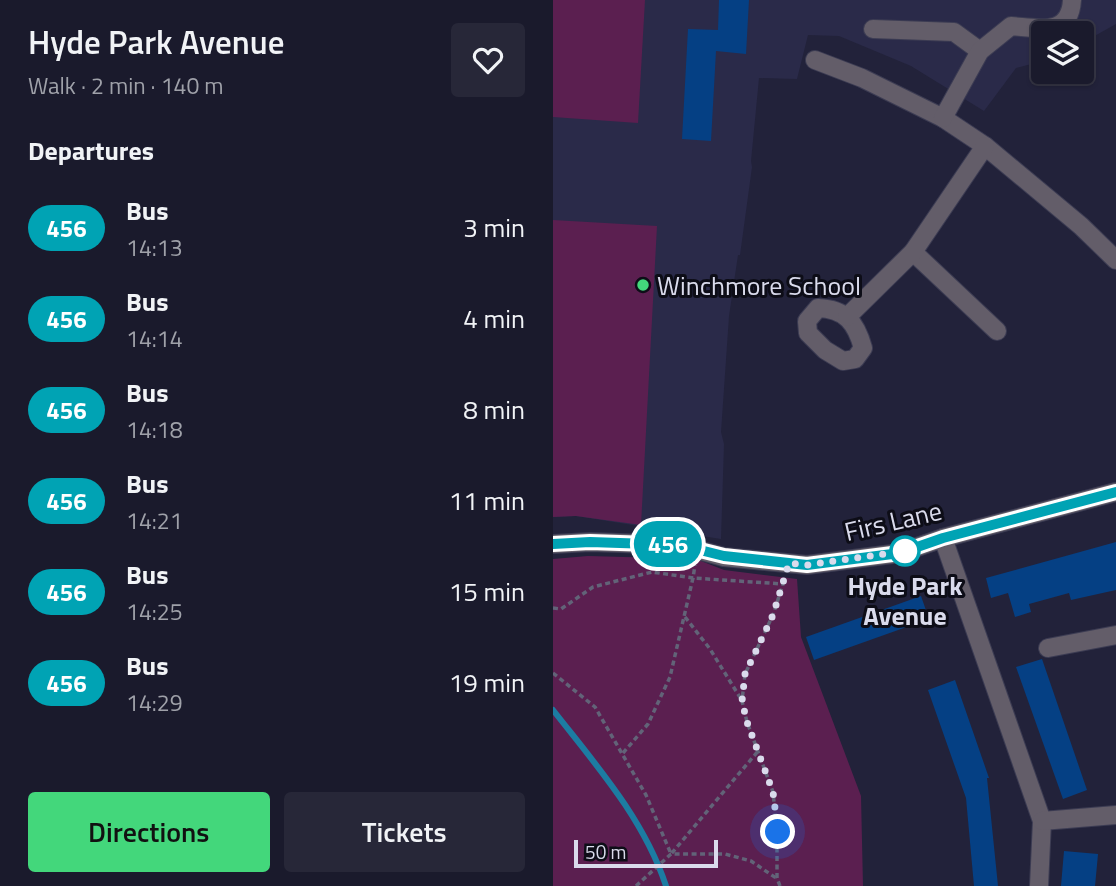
<!DOCTYPE html>
<html lang="en">
<head>
<meta charset="utf-8">
<style>
	:root { --surface:#1a1a2c; --page:#272738; --text:#f1f3f6; --muted:#9fa1a9; --line:#383848; --accent:#43d77b }
	body { margin:0; font-family:"Titillium Web",sans-serif; background:var(--page); color:var(--text); height:100vh; display:flex; flex-direction:column; font-size:26px; white-space:nowrap }
	* { box-sizing:border-box; margin:0 }
	p { font-size:23px; color:var(--muted) }
	.icon { flex:none; width:38px; height:38px; fill:none; stroke:currentColor; stroke-width:2; stroke-linecap:round; stroke-linejoin:round }
	.map { position:relative; flex:1; overflow:hidden }
	.sheet { display:flex; flex-direction:column; background:var(--surface); width:553px }
	.sheet>* { flex:none }
	.badge { padding:0 14px; border-radius:23px; font-size:24px; line-height:46px }
	.buttons { position:absolute; left:478px; top:21px; display:grid; gap:14px }
	.buttons a { display:grid; place-items:center; width:63px; height:63px; border-radius:7px; background:var(--surface); box-shadow:0 2px 5px #0004,0 0 0 2px var(--line); font-size:35px }
	.scale { position:absolute; left:21px; bottom:18px; width:144px; box-sizing:border-box; padding-left:7px; border:4px solid #dadbec; border-top:0; font-size:19px; line-height:24px; white-space:nowrap; color:#dadbec; -webkit-text-stroke:5px #0d0d17; paint-order:stroke }
	.you { position:absolute; width:35px; height:35px; margin:-18px; border:5px solid #fff; border-radius:50%; background:#1a73e8; box-shadow:0 0 0 10px #1a73e833 }
	.map>.badge { position:absolute; translate:-50% -50%; box-shadow:0 0 0 4px #fff }
	h2 { padding:0 28px; font-size:26px; line-height:63px }
	.round { display:grid; place-items:center; flex:none; width:74px; height:74px; border-radius:7px; background:var(--page) }
	.overview { display:flex; align-items:center; justify-content:space-between; height:119px; padding:0 28px }
	h1 { font-size:33px; font-weight:600; line-height:52px }
	.button { display:flex; gap:14px; margin-top:auto; padding:14px 28px }
	.button a { flex:1; height:80px; border-radius:7px; background:var(--accent); color:#111; font-size:28px; font-weight:600; line-height:80px; text-align:center }
	.button a+a { background:var(--page); color:var(--text) }
	ul { padding:0; list-style:none }
	li { display:flex; align-items:center; gap:21px; height:91px; padding:0 28px }
	li div { flex:1 }
	li b { display:block; font-size:26px }
	li em { font-style:normal }
	li .badge { min-width:77px; font-weight:700; text-align:center }
	main { display:flex; flex:1; min-height:0 }
	.map>svg:first-child { display:block }
	.built { fill:#2a2a49 }
	.green { fill:#5b1f50 }
	.lines { fill:none; stroke-linecap:round; stroke-linejoin:round }
	.stream { stroke:#1c7ca2; stroke-width:6 }
	.building { fill:#054084 }
	.minor-casing { stroke:#3c3c53; stroke-width:20 }
	.path { stroke:#626378; stroke-width:3.5; stroke-dasharray:5 3.5; stroke-linecap:butt }
	.minor { stroke:#635d69; stroke-width:18 }
	.line-casing { stroke:#fff; stroke-width:16 }
	.line { stroke:#00a3b4; stroke-width:10 }
	.walk { stroke:#dadbec; stroke-width:7; stroke-dasharray:0 12.6 }
	.poi-dot { fill:#43d77b; stroke:#0d0d17; stroke-width:2.5 }
	.stop-dot { fill:#fff; stroke:#00a3b4; stroke-width:3.5 }
	.labels { text-anchor:middle; dominant-baseline:central; stroke-width:6; stroke-linejoin:round; paint-order:stroke }
	.poi-label { font-size:26px; fill:#dadbec; stroke:#0d0d17; text-anchor:start }
	.street-label { font-size:26px; fill:#dadbec; stroke:#0d0d17 }
	.stop-label { font-size:26px; font-weight:bold; fill:#dadbec; stroke:#0d0d17 }
</style>
</head>
<body>
<main>
<section class="sheet">
<div class="overview"><div><h1>Hyde Park Avenue</h1><p>Walk · 2 min · 140 m</p></div><a class="round"><svg class="icon" aria-label="heart" viewBox="0 0 24 24"><path d="M12 20l-8-8c-3-5 5-10 8-4 3-6 11-1 8 4z"/></svg></a></div>
<h2>Departures</h2>
<ul>
<li><span class="badge" style="background:#00a3b4;color:#fff">456</span><div><b>Bus</b><p>14:13</p></div><em>3 min</em></li>
<li><span class="badge" style="background:#00a3b4;color:#fff">456</span><div><b>Bus</b><p>14:14</p></div><em>4 min</em></li>
<li><span class="badge" style="background:#00a3b4;color:#fff">456</span><div><b>Bus</b><p>14:18</p></div><em>8 min</em></li>
<li><span class="badge" style="background:#00a3b4;color:#fff">456</span><div><b>Bus</b><p>14:21</p></div><em>11 min</em></li>
<li><span class="badge" style="background:#00a3b4;color:#fff">456</span><div><b>Bus</b><p>14:25</p></div><em>15 min</em></li>
<li><span class="badge" style="background:#00a3b4;color:#fff">456</span><div><b>Bus</b><p>14:29</p></div><em>19 min</em></li>
</ul>
<div class="button"><a>Directions</a><a>Tickets</a></div>
</section>
<div class="map">
<svg width="563" height="886" viewBox="0 0 563 886">
	<rect width="100%" height="100%" fill="#22223a"/>
	<!-- built -->
	<path class="built" d="M0,0H563V24L529,43L528,33H490V61L463,68L431,111L358,66L286,36L255,35L244,79L206,78L198,161L199,167L187,255H185L176,316L168,432L171,444L168,539L23,516L0,517Z"/>
	<!-- green -->
	<g class="green">
		<path d="M0,0H92L85,123L0,117Z"/>
		<path d="M0,220L104,226L88,525L23,516L0,517Z"/>
		<path d="M35,556L143,559L171,570L244,579L248,637L308,796L310,886H0V559Z"/>
	</g>
	<g class="lines">
		<!-- stream -->
		<path class="stream" d="M0,710C43,765 91,819 113,886"/>
	</g>
	<!-- building -->
	<g class="building">
		<path d="M166,0H196L193,54L163,51L158,141L129,139L135,29L165,30Z"/>
		<path d="M563,542V590L518,600L516,593L476,604L478,612L462,617L455,593L438,598L433,578Z"/>
		<path d="M368,596L376,619L261,660L253,637Z"/>
		<path d="M489,659L534,790L510,799L463,667Z"/>
		<path d="M402,680L436,778H434L445,886H421L413,798L375,690Z"/>
		<path d="M511,851L545,854L542,886H508Z"/>
	</g>
	<g class="lines">
		<defs>
			<g id="minor">
				<path d="M320,29L401,32L427,51"/>
				<path d="M262,60L309,78L390,118L432,146L528,226L563,260"/>
				<path d="M390,118L427,51L458,26C485,28 517,37 519,0"/>
				<path d="M360,252L444,331"/>
				<path d="M265,308C293,309 303,323 310,348L302,359L290,361L272,350L255,333L254,321Z"/>
				<path d="M294,317L360,252L432,146"/>
				<path d="M390,538L489,821L486,886"/>
				<path d="M0,544L37,542L127,545L171,557L254,565L347,553L390,538L563,492"/>
				<path d="M495,648L563,635"/>
				<path d="M489,821L563,815"/>
			</g>
		</defs>
		<!-- minor casing -->
		<use href="#minor" class="minor-casing"/>
		<!-- path -->
		<g class="path">
			<path d="M0,608L8,609L40,587L99,572L140,578L142,565"/>
			<path d="M132,617L157,649L188,699"/>
			<path d="M0,673L42,707L93,795L118,854L206,750"/>
			<path d="M70,753L95,724L117,677L140,578L230,584"/>
			<path d="M83,886L118,854H172L198,861L223,878"/>
			<path d="M227,886L224,878V832L220,792L194,722L189,701L192,674L220,615L231,581"/>
		</g>
		<!-- minor -->
		<use href="#minor" class="minor"/>
	</g>
	<g class="lines">
		<defs>
			<path id="line" d="M0,544L37,542L127,545L171,556L254,565L347,553L390,538L563,492"/>
		</defs>
		<!-- line casing -->
		<use href="#line" class="line-casing"/>
		<!-- line -->
		<use href="#line" class="line"/>
		<!-- walk -->
		<path class="walk" d="M225,832L220,792L194,722L189,701L192,674L220,615L236,563L254,565L352,551"/>
	</g>
	<!-- markers -->
	<circle class="poi-dot" cx="90" cy="285" r="7"/>
	<circle class="stop-dot" cx="352" cy="551" r="14"/>
	<g class="labels">
		<!-- poi labels -->
		<g class="poi-label">
			<text x="104" y="285">Winchmore School</text>
		</g>
		<!-- street labels -->
		<g class="street-label">
			<text transform="translate(340 521) rotate(-13)">Firs Lane</text>
		</g>
		<!-- stop labels -->
		<g class="stop-label">
			<text x="352" y="585">Hyde Park<tspan x="352" dy="30">Avenue</tspan></text>
		</g>
	</g>
</svg>
<div class="buttons">
<a><svg class="icon" aria-label="layers" viewBox="0 0 24 24"><path d="M12 4l9 5-9 5-9-5zM3 14l9 5 9-5"/></svg></a>
</div>
<div class="scale">50 m</div>
<div class="you" style="left:225px;top:832px"></div>
<b class="badge" style="left:115px;top:544px;background:#00a3b4;color:#fff">456</b>
</div>
</main>
</body>
</html>
